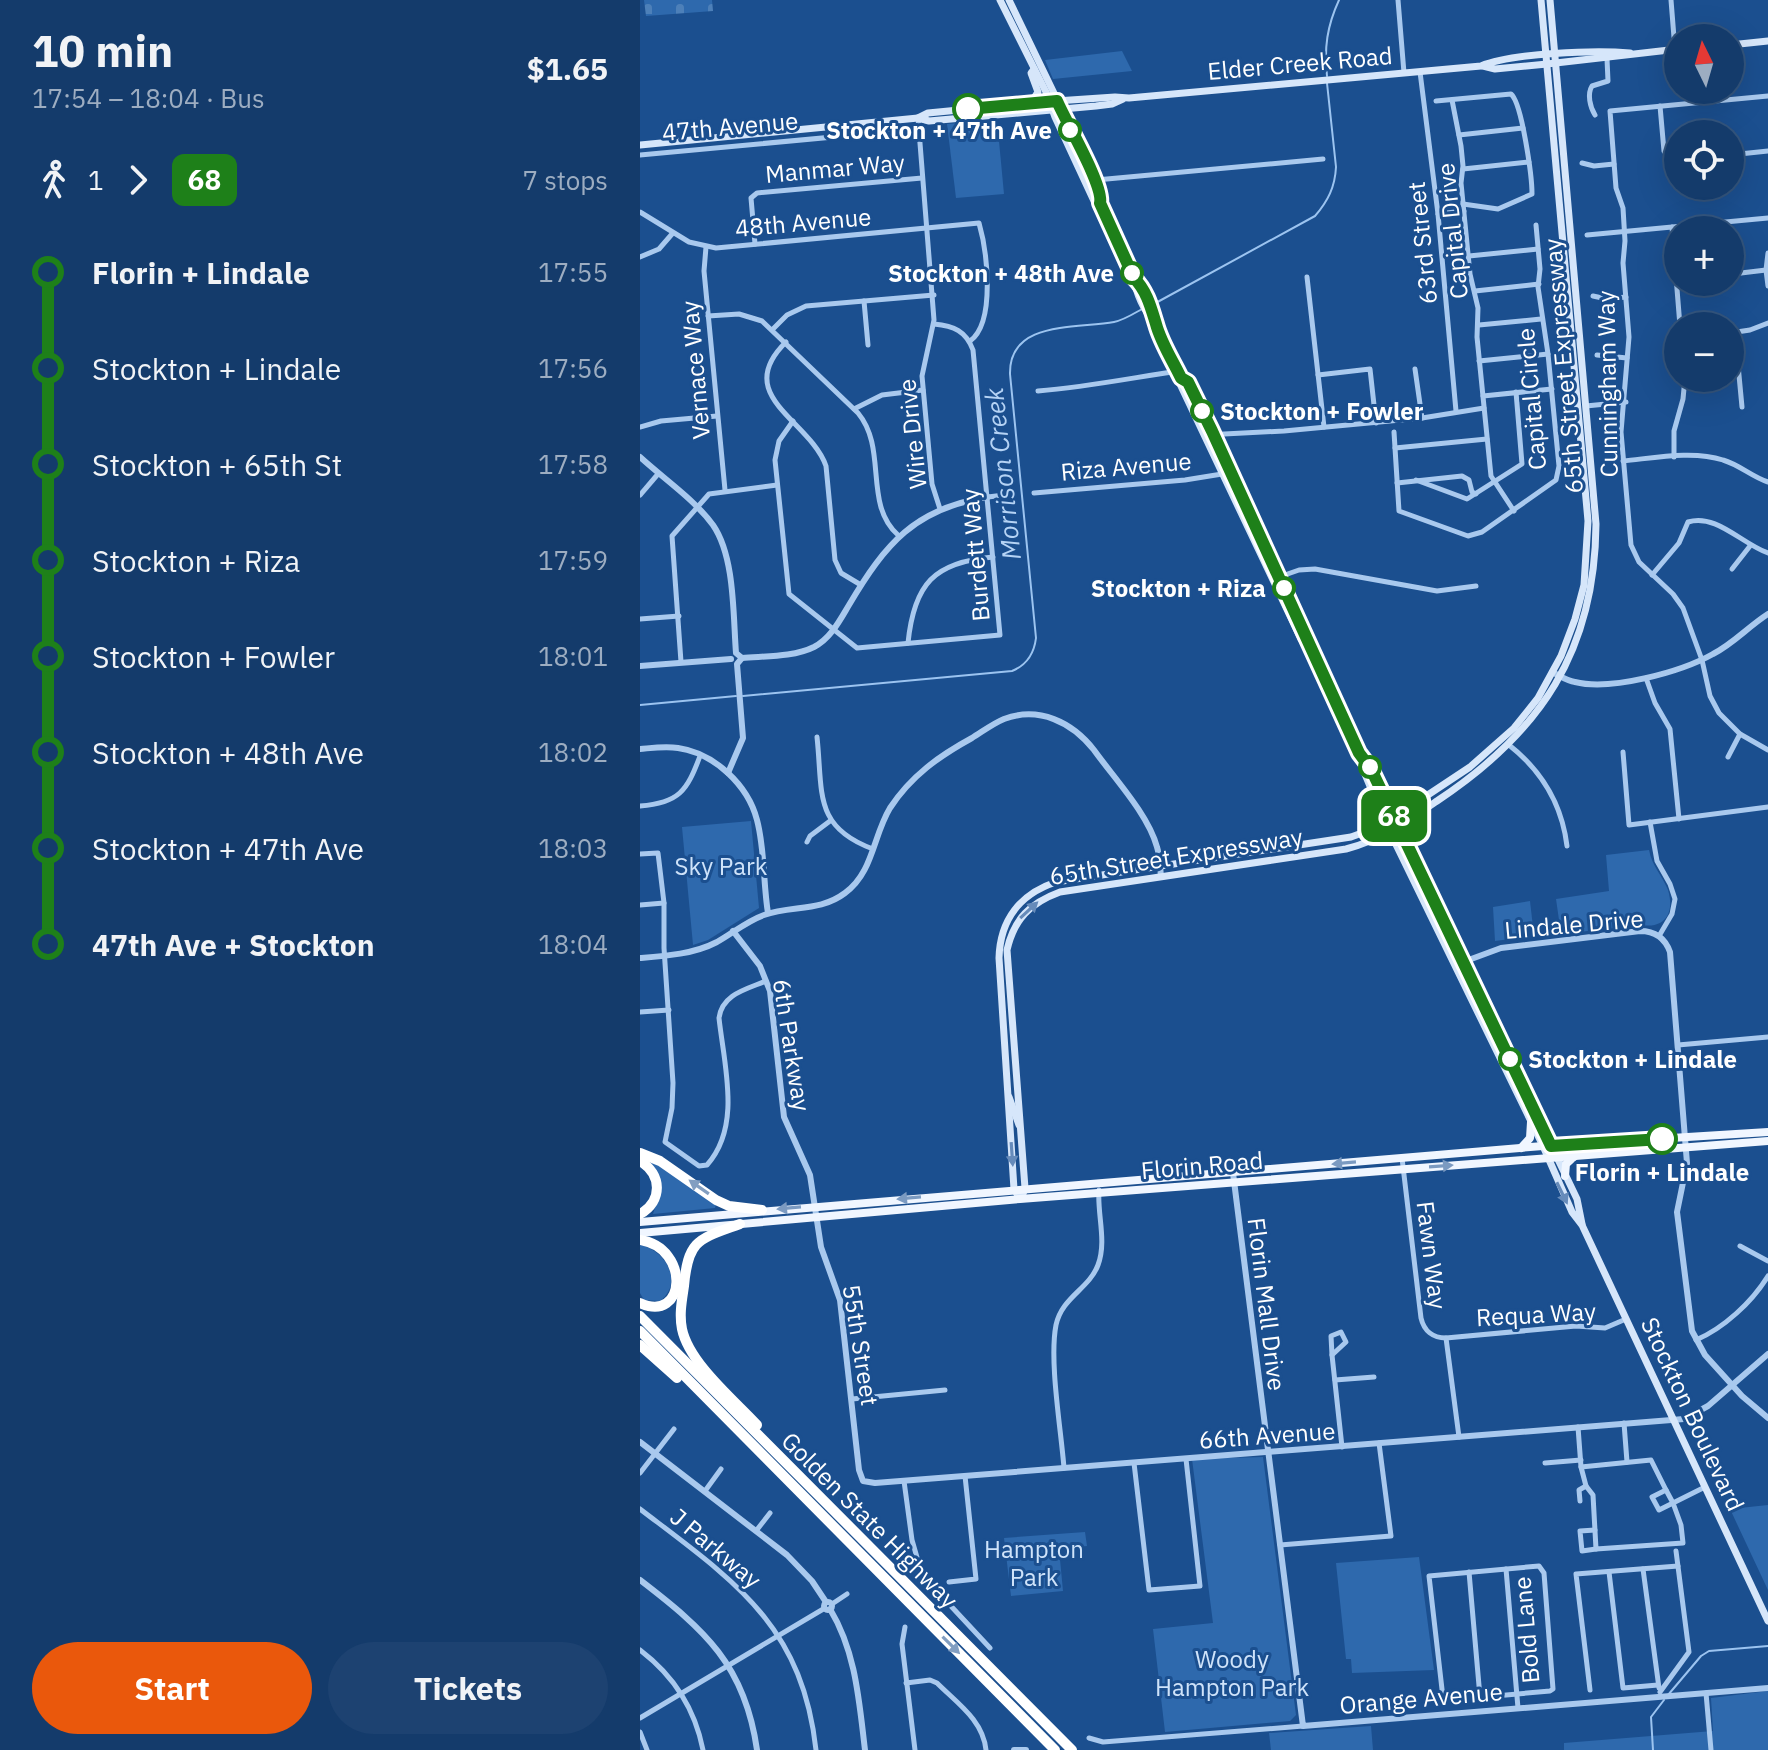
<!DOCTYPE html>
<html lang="en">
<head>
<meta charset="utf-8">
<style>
	:root { --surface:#143b6b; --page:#1d4271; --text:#f1f3f6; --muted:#9dadc1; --line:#33557e; --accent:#ea580c }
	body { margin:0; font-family:"IBM Plex Sans",sans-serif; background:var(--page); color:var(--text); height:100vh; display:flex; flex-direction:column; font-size:30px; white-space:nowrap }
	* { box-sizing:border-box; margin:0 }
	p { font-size:26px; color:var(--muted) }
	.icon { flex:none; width:44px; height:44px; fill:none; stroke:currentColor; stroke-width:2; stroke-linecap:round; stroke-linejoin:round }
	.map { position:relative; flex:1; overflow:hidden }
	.side { display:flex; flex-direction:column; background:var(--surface); width:640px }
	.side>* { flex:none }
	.badge { padding:0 16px; border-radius:12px; font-size:28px; line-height:52px }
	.needle { width:52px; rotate:355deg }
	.tools { position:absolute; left:1024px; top:24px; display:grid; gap:16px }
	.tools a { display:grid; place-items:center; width:80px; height:80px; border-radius:50%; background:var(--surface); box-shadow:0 8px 32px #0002,0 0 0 2px var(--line); font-size:40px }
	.map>.badge { position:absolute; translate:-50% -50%; box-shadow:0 0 0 4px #fff }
	.legs { display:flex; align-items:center; gap:12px; height:88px; padding:0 32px; font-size:26px }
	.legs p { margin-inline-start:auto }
	.summary { display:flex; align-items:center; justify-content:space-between; height:136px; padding:0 32px }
	h1 { font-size:44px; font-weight:700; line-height:60px }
	.cta { display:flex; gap:16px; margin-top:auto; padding:16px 32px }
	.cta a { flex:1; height:92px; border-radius:48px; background:var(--accent); color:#fff; font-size:32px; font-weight:700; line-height:92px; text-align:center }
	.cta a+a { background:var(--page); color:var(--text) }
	ul { padding:0 32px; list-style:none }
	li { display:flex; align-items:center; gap:28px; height:96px; font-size:30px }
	li i { display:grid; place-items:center; width:12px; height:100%; margin:0 10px; background:currentColor }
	li i::after { content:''; width:20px; height:20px; margin:-10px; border:6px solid; border-radius:50%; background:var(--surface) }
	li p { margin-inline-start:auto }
	li:first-child i { background:linear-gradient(#0000 50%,currentColor 0) }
	li:last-child i { background:linear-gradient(currentColor 50%,#0000 0) }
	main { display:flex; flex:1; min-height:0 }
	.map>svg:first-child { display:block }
	.green { fill:#2e69ad }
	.cemetery { fill:url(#cemetery-stones) }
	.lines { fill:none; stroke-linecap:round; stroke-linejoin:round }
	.stream { stroke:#9cc4f0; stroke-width:2 }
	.minor { stroke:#a9c9ee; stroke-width:5 }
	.tertiary { stroke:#a9c9ee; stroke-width:6 }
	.secondary { stroke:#d6e6fa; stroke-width:7 }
	.primary { stroke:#f0f6ff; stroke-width:8 }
	.motorway { stroke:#fff; stroke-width:10 }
	.oneway { fill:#668bba }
	.oneway2 { fill:#7b9ac1 }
	.oneway3 { fill:#829ec1 }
	.line-1-casing { stroke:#fff; stroke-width:18 }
	.line-1 { stroke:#1e8019; stroke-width:12 }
	.stop-1-dot { fill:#fff; stroke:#1e8019; stroke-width:4 }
	.labels { text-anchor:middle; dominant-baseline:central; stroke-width:6; stroke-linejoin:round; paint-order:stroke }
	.street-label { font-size:24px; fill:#fff; stroke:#1b4f8f }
	.stop-label { font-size:24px; font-weight:bold; fill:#fff; stroke:#1b4f8f; text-anchor:end }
	.park-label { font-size:24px; fill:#cfe3fa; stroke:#1b4f8f }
	.water-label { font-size:26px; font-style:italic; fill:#b5d3f5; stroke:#1b4f8f }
</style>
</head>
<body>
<main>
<section class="side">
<div class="summary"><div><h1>10 min</h1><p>17:54 – 18:04 · Bus</p></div><b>$1.65</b></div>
<div class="legs"><svg class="icon" aria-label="walk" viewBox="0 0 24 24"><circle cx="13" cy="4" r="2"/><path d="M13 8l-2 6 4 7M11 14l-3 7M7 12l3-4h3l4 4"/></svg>1<svg class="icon" aria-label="forward" viewBox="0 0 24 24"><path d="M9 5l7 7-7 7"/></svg><b class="badge" style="background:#1e8019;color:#fff">68</b><p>7 stops</p></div>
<ul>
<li><i style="color:#1e8019"></i><b>Florin + Lindale</b><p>17:55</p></li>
<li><i style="color:#1e8019"></i><span>Stockton + Lindale</span><p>17:56</p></li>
<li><i style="color:#1e8019"></i><span>Stockton + 65th St</span><p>17:58</p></li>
<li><i style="color:#1e8019"></i><span>Stockton + Riza</span><p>17:59</p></li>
<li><i style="color:#1e8019"></i><span>Stockton + Fowler</span><p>18:01</p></li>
<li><i style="color:#1e8019"></i><span>Stockton + 48th Ave</span><p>18:02</p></li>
<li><i style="color:#1e8019"></i><span>Stockton + 47th Ave</span><p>18:03</p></li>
<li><i style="color:#1e8019"></i><b>47th Ave + Stockton</b><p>18:04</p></li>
</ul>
<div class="cta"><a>Start</a><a>Tickets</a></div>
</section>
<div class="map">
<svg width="1128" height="1750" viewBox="0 0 1128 1750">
	<defs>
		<pattern id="cemetery-stones" width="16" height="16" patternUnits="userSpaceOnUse" patternTransform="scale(2)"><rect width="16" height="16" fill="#2e69ad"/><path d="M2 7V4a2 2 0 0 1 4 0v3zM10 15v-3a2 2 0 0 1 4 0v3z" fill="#4d80b9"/></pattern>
	</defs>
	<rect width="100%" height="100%" fill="#1b4f8f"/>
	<!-- green -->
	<g class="green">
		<path d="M482,51L492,71L413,79L405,60Z"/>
		<path d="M357,120L364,194L316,198L307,124Z"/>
		<path d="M111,821L119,908L68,940L53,945L42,827Z"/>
		<path d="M1009,850C1012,866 1022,875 1028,890C1035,913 1025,929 1001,925L921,934L916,899L969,891L966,855Z"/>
		<path d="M890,901L894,936L855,941L853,907Z"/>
		<path d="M12,1161L76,1204L75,1208L13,1214L17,1202L10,1165Z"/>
		<path d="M0,1245C26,1250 44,1283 20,1301L4,1300L0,1293Z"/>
		<path d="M623,1457L656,1715L650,1721L525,1732L513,1629L573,1623L552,1459Z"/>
		<path d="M1128,1505V1590L1090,1509Z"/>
		<path d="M445,1532L447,1546L419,1549L423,1591L371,1596L364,1538Z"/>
		<path d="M779,1557L794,1670L712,1673L711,1659H706L696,1563Z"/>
		<path d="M1128,1691V1750H924V1743L1073,1731L1071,1698Z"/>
		<path d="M731,1726L733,1750H631L629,1733Z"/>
	</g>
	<!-- cemetery -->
	<path class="cemetery" d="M4,0H72L73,11L6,16Z"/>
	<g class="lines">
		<!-- stream -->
		<g class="stream">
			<path d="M687,76C684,48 687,26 699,0"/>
			<path d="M512,305L675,216C688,201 695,187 696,167L687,83"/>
			<path d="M103,696L372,671C387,665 394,654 396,638L370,374C369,320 437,329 474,322C484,320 493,314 502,309"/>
			<path d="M0,705L96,696"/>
			<path d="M1028,1695L1061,1656L1069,1651L1128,1646"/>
			<path d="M1013,1750L1011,1717L1024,1700"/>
		</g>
		<!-- minor -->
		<g class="minor">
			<path d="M758,0L764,73"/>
			<path d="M1031,0L1035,50"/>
			<path d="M780,72L798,214L816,411"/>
			<path d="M1128,96L970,111L976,188L983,208L985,241L983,263L989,337L981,432L991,545L999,562L1033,594L1043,608L1062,660L1070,696L1079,713L1100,734L1128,750"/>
			<path d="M812,100L821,146L823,166L821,183L830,274L838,308L837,337L851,476L874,511"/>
			<path d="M796,101L871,94C882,103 892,177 892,194L858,209L823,204"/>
			<path d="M1020,106L1024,151L1029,158H1038"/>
			<path d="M955,115C950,107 947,94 952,86L968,81L967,59"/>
			<path d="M278,118L294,320L282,376L292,484L300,509"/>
			<path d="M819,135L883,128"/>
			<path d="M0,155L279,129"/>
			<path d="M1090,155L1128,151"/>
			<path d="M942,163L954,166L974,164"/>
			<path d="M823,169L889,162"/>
			<path d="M456,180L683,159"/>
			<path d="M0,212L49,242L76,248L339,223C347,251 356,322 330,341"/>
			<path d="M798,214L824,211"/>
			<path d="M1032,227L1040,326"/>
			<path d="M947,235L1128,218"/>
			<path d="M115,244L111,198L117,193L282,178"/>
			<path d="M66,247L64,271L85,490"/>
			<path d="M1128,253L1126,270L1128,286"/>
			<path d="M829,256L898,249"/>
			<path d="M0,257L19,249L32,234"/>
			<path d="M667,277L684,427"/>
			<path d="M1092,277L1101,273L1126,270"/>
			<path d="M835,291L899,284"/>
			<path d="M953,296L967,299L986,297"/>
			<path d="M224,301L228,345"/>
			<path d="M68,316L99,314L122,321L218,413C248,449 223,504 258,535"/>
			<path d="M839,325L901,319"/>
			<path d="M133,329L147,315L166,306L294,295"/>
			<path d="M1090,333L1110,330L1128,323"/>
			<path d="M1095,333L1102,407"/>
			<path d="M146,342C91,396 170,420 186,466L195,560L201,573L221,585"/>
			<path d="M957,355L987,358"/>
			<path d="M839,361L908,354"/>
			<path d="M775,369L782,418"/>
			<path d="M678,375L730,369L736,423"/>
			<path d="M398,391C446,387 491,378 538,371"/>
			<path d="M843,396L912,389"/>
			<path d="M946,406L986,402"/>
			<path d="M214,409L242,395L283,390"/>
			<path d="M153,421L139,441L135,460L149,594L217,648L360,635L333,350C326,331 314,326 294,324"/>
			<path d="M0,427L21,421L77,416"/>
			<path d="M754,432L759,511L828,536L842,532L916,480L919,466L908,354L898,287L900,269L896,225"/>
			<path d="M565,435L644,431L782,418L844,408"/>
			<path d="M755,448L847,439"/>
			<path d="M1034,457V431L1043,399L1045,378"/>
			<path d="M983,461C1014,458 1053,450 1083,460C1100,465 1112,477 1128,482"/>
			<path d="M776,480L827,499L882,464L876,392"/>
			<path d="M757,483L822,476L829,480L832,492L836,494"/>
			<path d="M394,493L545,480L582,474"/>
			<path d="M0,495L18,474"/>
			<path d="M348,497L372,494"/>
			<path d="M1092,569L1110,546"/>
			<path d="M1012,575L1039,543L1048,522C1076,513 1102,544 1128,553"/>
			<path d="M639,577L659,570L675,569L797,591L836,586"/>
			<path d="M0,619L39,616"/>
			<path d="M268,643C274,584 294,562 353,557"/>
			<path d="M41,662L32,536L69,494L137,485"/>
			<path d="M1006,678L1015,703L1030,729L1039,819"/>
			<path d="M177,737C183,792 173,827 233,849"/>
			<path d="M869,745C902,771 922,805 927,846"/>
			<path d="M983,752L989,825L1128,807"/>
			<path d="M1088,757L1100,734"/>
			<path d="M0,806C39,803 47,791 60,756"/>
			<path d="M1010,822L1017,861L1030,884L1035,899L1032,914L1019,936"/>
			<path d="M167,842L170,836L190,821"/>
			<path d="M0,854L18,853L24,903V948L33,1083L32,1108L25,1142L59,1166L67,1165C102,1126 84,1065 79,1018C82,994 107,989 126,981"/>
			<path d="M0,905L24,903"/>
			<path d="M0,1012L29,1010"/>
			<path d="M1038,1045L1128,1037"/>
			<path d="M762,1158L781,1318C784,1331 793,1338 806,1338L936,1326L965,1328L986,1319"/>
			<path d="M1100,1246L1128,1261"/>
			<path d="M701,1332L706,1342L692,1355L691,1336Z"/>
			<path d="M806,1338L819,1437"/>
			<path d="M1056,1340C1084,1328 1112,1302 1128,1276"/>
			<path d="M692,1355L702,1447"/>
			<path d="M695,1380L734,1377"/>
			<path d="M212,1399L305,1390"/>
			<path d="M984,1423L987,1462"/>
			<path d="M938,1427L941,1467L1011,1460L1026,1490"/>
			<path d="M494,1463L509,1590L560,1586L546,1459"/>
			<path d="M905,1463L941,1460"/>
			<path d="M941,1467L946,1486"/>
			<path d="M424,1468C421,1429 409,1361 416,1325C422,1297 449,1289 458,1265C467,1241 457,1214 459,1190"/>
			<path d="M0,1473L34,1429"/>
			<path d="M264,1481L272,1540L282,1575L350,1648"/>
			<path d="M1026,1490L1033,1503L1019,1510L1012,1497Z"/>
			<path d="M65,1491L81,1469"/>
			<path d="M940,1501L939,1490L946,1486L953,1495L956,1549L1043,1543L1041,1525L1033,1503L1065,1487"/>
			<path d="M0,1509C93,1580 162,1624 176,1750"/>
			<path d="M955,1530L940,1531L942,1551L956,1549"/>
			<path d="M116,1531L130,1513"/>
			<path d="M640,1545L751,1536L739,1443"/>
			<path d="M899,1566L904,1573L913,1689L910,1691L810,1700L803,1698L789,1576Z"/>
			<path d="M866,1569L878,1708"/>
			<path d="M1003,1569L1019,1688"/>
			<path d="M829,1572L840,1697"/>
			<path d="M969,1572L983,1688L1018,1685"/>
			<path d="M309,1582L336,1579L325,1476"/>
			<path d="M192,1604L207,1594"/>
			<path d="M265,1627L262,1644L275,1750"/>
			<path d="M0,1650C33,1675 55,1709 63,1750"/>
			<path d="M266,1683L290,1680L297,1683C317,1703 343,1720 346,1750"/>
			<path d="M950,1690L936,1574L1038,1566"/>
			<path d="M1020,1692L1049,1652L1036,1551"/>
			<path d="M1066,1693L1071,1750"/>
			<path d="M0,1718L185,1608"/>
			<path d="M0,1732L7,1750"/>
			<path d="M449,1738L463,1742L663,1726"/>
		</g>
		<!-- tertiary -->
		<g class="tertiary">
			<path d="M0,457C24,479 54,499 73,525C95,557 93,615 96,653L102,658L97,664L103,738L88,773"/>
			<path d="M102,658C125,656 154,657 174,647C191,638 200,620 209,605C245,544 275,508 348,497"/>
			<path d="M0,666L91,659"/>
			<path d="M912,672C920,676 927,681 935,682C971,691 1041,672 1073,654C1093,644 1109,626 1128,614"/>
			<path d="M0,749C12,748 25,746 38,748C74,753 108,785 117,820C125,850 123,883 128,913"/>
			<path d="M93,931L120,966L130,991L144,1117L170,1175L181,1247L200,1300L219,1470L223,1481L235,1483L1044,1419L1068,1406L1128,1354"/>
			<path d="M0,958C26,956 54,954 77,942C93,933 107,921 124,915C152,905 180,912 205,893C233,873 233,836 250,808C271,776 299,756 332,738C342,732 352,724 364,719C399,706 432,722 454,750C474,778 508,814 517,847C520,856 520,867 521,877"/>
			<path d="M815,965L861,948L1000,931C1015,931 1025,938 1030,952L1047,1163L1037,1212L1052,1331L1065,1355L1102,1396L1128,1418"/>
			<path d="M593,1173L663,1726L1128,1688"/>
			<path d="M0,1442L147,1555L172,1581L186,1602"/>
			<path d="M0,1580C65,1630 105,1665 117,1750"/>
			<circle cx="188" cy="1606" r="4"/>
			<path d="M190,1609C216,1652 219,1701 225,1750"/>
			<path d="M374,1750H386"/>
		</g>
		<!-- secondary -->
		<g class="secondary">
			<path d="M360,0L406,92L415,117L454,201L460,203"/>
			<path d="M369,0L454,176L462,198L460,203L494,278C507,290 512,308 516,324C521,342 533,361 541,378L540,384L661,639L668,643"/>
			<path d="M1090,45L1128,41"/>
			<path d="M843,66L855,69L907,64L1038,49"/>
			<path d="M391,103L398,92L391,73L394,69"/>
			<path d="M278,118L288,113L401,102L475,97L489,98L841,66C872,53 955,50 990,53"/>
			<path d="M0,145L278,118L289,121L456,106L472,104L483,99"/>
			<path d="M494,278C496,294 504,311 515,323"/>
			<path d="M541,378L548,382L561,408L667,636L668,643L719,753L724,772L745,822L903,1146L932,1212L942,1225L1128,1621"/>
			<path d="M723,758L731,769L937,1199L942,1224"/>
			<path d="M369,1097L379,1125"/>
			<path d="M377,1194L374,1189L359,958C360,920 380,894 416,882L711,837L741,826L830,767L874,728L898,698L921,656L935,619L944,585L948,521L901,0"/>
			<path d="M383,1194L385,1188L367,950C374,919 390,903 420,892L706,849C741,840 768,821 797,801C901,732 955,651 956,524L910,0"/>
		</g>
		<!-- primary -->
		<g class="primary">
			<path d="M881,1148L890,1138L891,1122"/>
			<path d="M925,1176L926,1164L936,1155"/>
			<path d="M0,1222L903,1146L1128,1132"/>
			<path d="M0,1233L380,1199L1128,1141"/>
		</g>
		<!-- motorway -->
		<g class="motorway">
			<path d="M0,1153L20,1161L76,1200L89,1206L122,1210"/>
			<path d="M0,1161C22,1174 23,1201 0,1214"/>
			<path d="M100,1224C59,1239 48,1239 44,1286C42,1300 39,1314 42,1329C49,1363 94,1400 117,1425"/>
			<path d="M0,1240C51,1248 46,1324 0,1303"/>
			<path d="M0,1316L432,1750"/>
			<path d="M0,1331L415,1750"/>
			<path d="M0,1345L37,1378"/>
		</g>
	</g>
	<!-- one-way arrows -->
	<defs><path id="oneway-solid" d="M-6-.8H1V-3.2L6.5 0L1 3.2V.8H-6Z" transform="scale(2)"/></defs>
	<g class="oneway">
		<use href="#oneway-solid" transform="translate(389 910) rotate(-43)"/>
		<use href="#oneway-solid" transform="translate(372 1154) rotate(86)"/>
		<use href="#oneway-solid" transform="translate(922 1193) rotate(64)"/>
	</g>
	<g class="oneway2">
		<use href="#oneway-solid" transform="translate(704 1163) rotate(175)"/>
		<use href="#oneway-solid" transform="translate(801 1166) rotate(-4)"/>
		<use href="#oneway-solid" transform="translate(269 1198) rotate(175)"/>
		<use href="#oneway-solid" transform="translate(149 1208) rotate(175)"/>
	</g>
	<g class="oneway3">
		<use href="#oneway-solid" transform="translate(59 1187) rotate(-145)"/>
		<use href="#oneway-solid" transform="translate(311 1645) rotate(45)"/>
	</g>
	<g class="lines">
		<defs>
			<path id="line-1" d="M328,109L417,101C426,122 464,186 460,203L494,278C507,291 511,308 516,324C521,343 533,361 541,378L548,382L572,431L719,753L731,769L911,1146L1022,1139"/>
		</defs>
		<!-- line-1 casing -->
		<use href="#line-1" class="line-1-casing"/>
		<!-- line-1 -->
		<use href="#line-1" class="line-1"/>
	</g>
	<!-- markers -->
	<g class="stop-1-dot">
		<circle cx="328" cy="109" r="14"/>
		<circle cx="430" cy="130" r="10"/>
		<circle cx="492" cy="273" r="10"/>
		<circle cx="562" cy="411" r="10"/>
		<circle cx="644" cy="588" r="10"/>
		<circle cx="730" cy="767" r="10"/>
		<circle cx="870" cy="1059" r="10"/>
		<circle cx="1022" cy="1139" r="14"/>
	</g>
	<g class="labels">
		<!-- street labels -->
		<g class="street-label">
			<text transform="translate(660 63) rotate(-5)">Elder Creek Road</text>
			<text transform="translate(90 126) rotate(-5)">47th Avenue</text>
			<text transform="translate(195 168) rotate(-5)">Manmar Way</text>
			<text transform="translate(163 222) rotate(-5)">48th Avenue</text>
			<text transform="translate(812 231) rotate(-96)">Capital Drive</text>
			<text transform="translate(782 243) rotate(-96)">63rd Street</text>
			<text transform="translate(923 366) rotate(-95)">65th Street Expressway</text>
			<text transform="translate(55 370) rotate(-95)">Vernace Way</text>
			<text transform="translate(967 384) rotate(-91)">Cunningham Way</text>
			<text transform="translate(891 399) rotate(-95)">Capital Circle</text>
			<text transform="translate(272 434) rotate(-96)">Wire Drive</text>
			<text transform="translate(486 466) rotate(-5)">Riza Avenue</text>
			<text transform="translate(335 555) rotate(-95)">Burdett Way</text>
			<text transform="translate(536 856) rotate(-9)">65th Street Expressway</text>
			<text transform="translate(934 924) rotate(-5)">Lindale Drive</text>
			<text transform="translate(152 1045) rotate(81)">6th Parkway</text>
			<text transform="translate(562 1165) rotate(-5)">Florin Road</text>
			<text transform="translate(792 1255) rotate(83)">Fawn Way</text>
			<text transform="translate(627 1304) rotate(83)">Florin Mall Drive</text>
			<text transform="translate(896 1314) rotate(-3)">Requa Way</text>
			<text transform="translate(221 1345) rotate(81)">55th Street</text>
			<text transform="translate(1053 1414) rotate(65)">Stockton Boulevard</text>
			<text transform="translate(627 1435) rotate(-4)">66th Avenue</text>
			<text transform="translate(230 1520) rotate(45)">Golden State Highway</text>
			<text transform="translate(76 1548) rotate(40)">J Parkway</text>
			<text transform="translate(886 1630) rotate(-95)">Bold Lane</text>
			<text transform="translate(781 1698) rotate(-5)">Orange Avenue</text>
		</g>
		<!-- stop labels -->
		<g class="stop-label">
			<text x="412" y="130">Stockton + 47th Ave</text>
			<text x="474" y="273">Stockton + 48th Ave</text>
			<text x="580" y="411" text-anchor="start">Stockton + Fowler</text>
			<text x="626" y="588">Stockton + Riza</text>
			<text x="888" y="1059" text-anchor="start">Stockton + Lindale</text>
			<text x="1022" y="1172" text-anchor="middle">Florin + Lindale</text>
		</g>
		<!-- park labels -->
		<g class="park-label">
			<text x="81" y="866">Sky Park</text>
			<text x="394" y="1549">Hampton<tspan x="394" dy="28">Park</tspan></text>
			<text x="592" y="1659">Woody<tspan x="592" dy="28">Hampton Park</tspan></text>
		</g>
		<!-- water labels -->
		<g class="water-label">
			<text transform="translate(362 474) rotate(-96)">Morrison Creek</text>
		</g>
	</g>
</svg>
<div class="tools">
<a><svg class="needle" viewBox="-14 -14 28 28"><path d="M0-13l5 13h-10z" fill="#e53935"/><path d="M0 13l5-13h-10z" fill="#9dadc1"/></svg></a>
<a><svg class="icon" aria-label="locate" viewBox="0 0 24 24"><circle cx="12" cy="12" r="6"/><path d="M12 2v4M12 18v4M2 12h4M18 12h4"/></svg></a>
<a>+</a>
<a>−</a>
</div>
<b class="badge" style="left:754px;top:816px;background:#1e8019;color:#fff">68</b>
</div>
</main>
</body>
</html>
